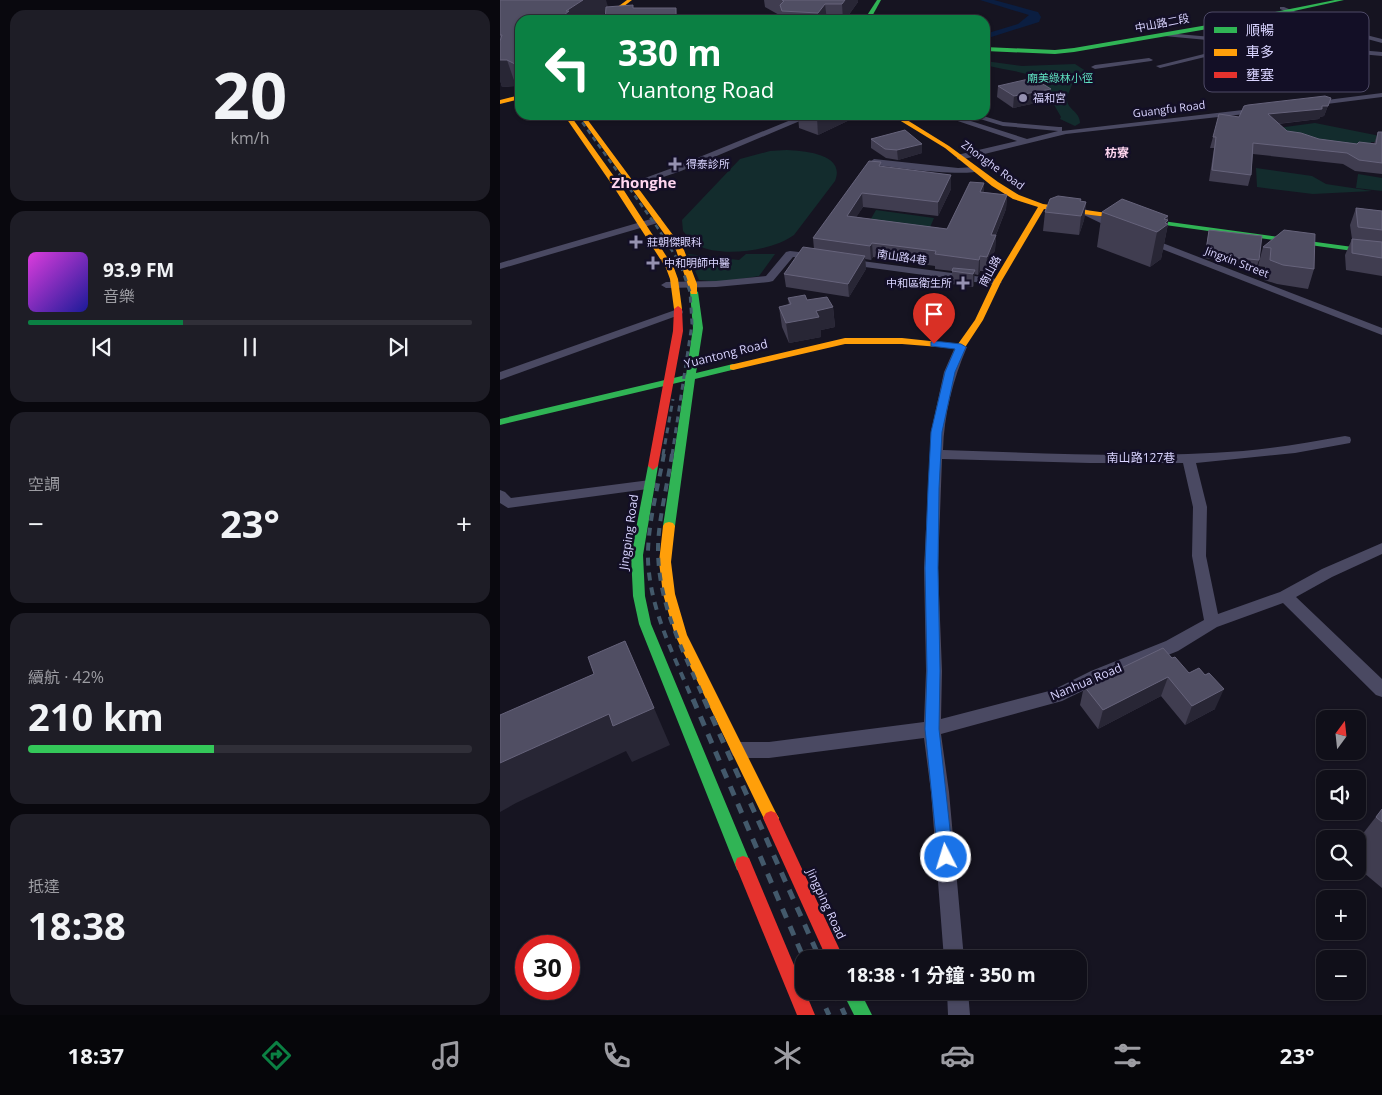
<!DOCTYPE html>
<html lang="zh-TW">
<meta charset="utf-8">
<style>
:root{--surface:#100f19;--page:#1e1d26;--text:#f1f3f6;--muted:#9c9ca2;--line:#302f38;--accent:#0b8043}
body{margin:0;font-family:"Open Sans","Noto Sans TC",sans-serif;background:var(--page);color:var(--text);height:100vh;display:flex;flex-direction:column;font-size:19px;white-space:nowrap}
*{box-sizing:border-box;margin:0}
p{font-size:16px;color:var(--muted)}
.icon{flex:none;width:28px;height:28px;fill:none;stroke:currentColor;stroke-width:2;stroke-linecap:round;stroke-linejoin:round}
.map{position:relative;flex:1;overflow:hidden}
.details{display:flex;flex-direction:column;gap:10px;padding:10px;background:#09080e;width:500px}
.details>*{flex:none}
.hud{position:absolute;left:15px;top:15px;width:475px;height:105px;border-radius:15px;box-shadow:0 1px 4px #0004,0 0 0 1px var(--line);background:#0b8043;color:#fff;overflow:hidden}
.needle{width:32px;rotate:15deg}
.controls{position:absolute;left:816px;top:710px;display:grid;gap:10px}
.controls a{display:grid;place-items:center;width:50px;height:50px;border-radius:10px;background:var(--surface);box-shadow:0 1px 4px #0004,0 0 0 1px var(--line);font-size:25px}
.speed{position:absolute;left:15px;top:935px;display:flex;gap:10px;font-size:25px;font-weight:700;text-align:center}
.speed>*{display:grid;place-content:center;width:65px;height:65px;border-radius:50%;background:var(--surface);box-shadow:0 1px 4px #0004,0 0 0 1px var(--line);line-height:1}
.speed .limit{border:8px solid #d22;background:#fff;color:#111}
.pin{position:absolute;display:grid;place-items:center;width:42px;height:42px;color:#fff;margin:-51px -21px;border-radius:50% 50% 50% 0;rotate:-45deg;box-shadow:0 0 5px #0007}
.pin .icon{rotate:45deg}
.me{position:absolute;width:55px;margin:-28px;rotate:355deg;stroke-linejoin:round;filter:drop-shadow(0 0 4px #0008)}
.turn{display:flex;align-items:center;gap:18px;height:105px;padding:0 20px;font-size:22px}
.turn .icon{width:65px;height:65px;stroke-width:2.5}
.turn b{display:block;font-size:35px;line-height:42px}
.big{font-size:38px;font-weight:700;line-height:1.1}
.details .widget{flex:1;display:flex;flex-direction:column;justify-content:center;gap:8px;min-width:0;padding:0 18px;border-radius:15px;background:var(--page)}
.details .dial{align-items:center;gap:0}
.dial b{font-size:65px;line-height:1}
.song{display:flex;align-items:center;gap:15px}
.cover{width:60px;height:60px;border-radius:8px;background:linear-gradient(135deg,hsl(300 70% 55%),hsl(240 70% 35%))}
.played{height:5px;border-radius:2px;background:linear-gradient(90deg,var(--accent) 35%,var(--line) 35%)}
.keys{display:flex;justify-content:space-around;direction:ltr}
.heat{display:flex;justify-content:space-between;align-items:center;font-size:28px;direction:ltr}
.charge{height:8px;border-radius:4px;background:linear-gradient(90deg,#34c759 42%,var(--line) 0)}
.trip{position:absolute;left:295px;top:950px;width:292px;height:50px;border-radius:15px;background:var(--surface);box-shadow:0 1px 4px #0004,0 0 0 1px var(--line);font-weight:700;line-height:50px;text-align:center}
.tab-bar{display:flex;height:80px;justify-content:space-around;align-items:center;background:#06060a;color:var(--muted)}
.tab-bar .icon{width:35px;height:35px}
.tab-bar .selected{color:var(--accent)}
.tab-bar b{font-size:22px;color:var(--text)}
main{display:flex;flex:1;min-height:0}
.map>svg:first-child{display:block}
.green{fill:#132c2d}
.water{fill:#0b1e41}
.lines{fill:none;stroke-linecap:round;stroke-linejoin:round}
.street{fill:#4a4962;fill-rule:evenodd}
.fast{fill:#30b455;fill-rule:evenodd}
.slow{fill:#ff9f0a;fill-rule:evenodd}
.jam{fill:#e5322d;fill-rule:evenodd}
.rail-far3{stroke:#43596b;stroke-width:2.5;stroke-dasharray:5 4;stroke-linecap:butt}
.rail-far2{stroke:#43596b;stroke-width:3;stroke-dasharray:6 5;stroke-linecap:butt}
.rail-far1{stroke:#43596b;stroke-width:4;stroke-dasharray:8 7;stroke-linecap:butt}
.rail{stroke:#43596b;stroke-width:5;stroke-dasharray:10 9;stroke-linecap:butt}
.wall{fill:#403d50}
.shaded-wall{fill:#282635}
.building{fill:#504e63;stroke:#66637b}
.route{fill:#1a73e8;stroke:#114b97}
.poi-dot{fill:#9591b1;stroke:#130f26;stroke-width:2}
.labels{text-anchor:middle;stroke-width:5;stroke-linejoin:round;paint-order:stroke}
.far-street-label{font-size:11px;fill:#d9d4ff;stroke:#130f26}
.far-park-label{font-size:11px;fill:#5fe0c0;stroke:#130f26}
.far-poi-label{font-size:11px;fill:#d9d4ff;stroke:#130f26;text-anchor:start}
.far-quarter-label{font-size:12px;font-weight:bold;fill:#ffd6f0;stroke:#130f26}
.street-label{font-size:12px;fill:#d9d4ff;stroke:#130f26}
.far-district-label{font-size:15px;font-weight:bold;fill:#ffd6f0;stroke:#130f26}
.key{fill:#130f26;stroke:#4e4a67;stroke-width:1}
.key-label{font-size:14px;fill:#d9d4ff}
</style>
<main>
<section class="details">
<div class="widget dial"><b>20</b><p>km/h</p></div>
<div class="widget">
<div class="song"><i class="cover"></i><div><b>93.9 FM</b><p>音樂</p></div></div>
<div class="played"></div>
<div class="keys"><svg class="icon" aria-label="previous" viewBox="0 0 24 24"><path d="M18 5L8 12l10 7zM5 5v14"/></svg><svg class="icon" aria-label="pause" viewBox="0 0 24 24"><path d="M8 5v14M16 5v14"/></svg><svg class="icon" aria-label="next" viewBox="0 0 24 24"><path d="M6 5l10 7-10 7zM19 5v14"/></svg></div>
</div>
<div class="widget"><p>空調</p>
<div class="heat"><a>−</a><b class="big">23°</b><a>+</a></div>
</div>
<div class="widget"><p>續航 · 42%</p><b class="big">210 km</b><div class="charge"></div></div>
<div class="widget"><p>抵達</p><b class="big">18:38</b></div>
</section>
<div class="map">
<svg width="882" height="1015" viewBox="0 0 882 1015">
<rect width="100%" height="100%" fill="#161421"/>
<!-- green -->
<g class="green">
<path d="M485 61 522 66 575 64 589 73C584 76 579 78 575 81 571 85 571 88 569 92 561 109 580 109 580 123L575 126 560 119 561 117 544 87 546 81C526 71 507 71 485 65Z"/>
<polygon points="815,123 880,136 882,142 871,142 871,148 877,152 770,129"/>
<path d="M287 150C305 151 346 154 335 181L294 235C272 251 221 258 197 245 192 242 187 235 183 231L182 220 240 159 270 151Z"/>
<polygon points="756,168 812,176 826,184 872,191 813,194 757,187"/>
<polygon points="858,174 882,178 882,191 856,188"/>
<polygon points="376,210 434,218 428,232 368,224"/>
<polygon points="188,254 239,260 246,254 275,254 259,276 222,282 199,280"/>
</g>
<!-- water -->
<polygon class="water" points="480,0 494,0 534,11 538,12 541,17 539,22 485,39 485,34 518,24 529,15"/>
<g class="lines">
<!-- street -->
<g class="street">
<polygon points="780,7 784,7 827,25 882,39 882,43 823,27 780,9"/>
<polygon points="666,33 882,52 882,56 664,36 664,34"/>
<polygon points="803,33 805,34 805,36 778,42 775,40"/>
<polygon points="744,44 746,45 746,47 660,68 656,66"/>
<polygon points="649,58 653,60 651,61 595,69 591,67 595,65"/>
<polygon points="882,93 882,97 811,106 807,104 811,102"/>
<polygon points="760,108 764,110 763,112 566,134 460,160 457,159 457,155 517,141 440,115 452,115 527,139 558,131 503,126 467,115 480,115 503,122 559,127 562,127 562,131"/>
<polygon points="303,115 314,115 181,171 122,191 119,192 115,189 175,167"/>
<path d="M374 159 458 168 476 167 480 170C470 178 387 167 371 164L370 162Z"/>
<polygon points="585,209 621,226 623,228 621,230 615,230 582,214 582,210"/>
<polygon points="158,217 161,218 161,222 0,269 0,263"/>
<polygon points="647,237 882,328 882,335 644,242 644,238"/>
<polygon points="290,251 316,254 321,257 316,260 293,257 273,281 269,282 216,287 166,288 161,285 166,282 216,281 266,276 286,252"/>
<polygon points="347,259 497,279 502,282 497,285 343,264 343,260"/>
<polygon points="178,309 182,310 183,312 182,314 0,380 0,372"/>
<path d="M461 344 467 347C453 379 444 415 443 450 543 453 643 459 743 451 778 448 811 442 845 436L850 437 851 440 850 443 795 453 696 463 707 507 706 556 718 614 780 592 822 569 882 543V554L832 577 796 597 882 679V697L876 695 783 603 717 627 678 651 603 681 562 701 441 734 449 792 464 959H444L431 792 424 738 269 758H239L233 756 230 750 233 744 239 742H269L424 722 426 671 424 568 431 432 444 372 455 347ZM442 459 590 463H683L693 507 692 556 704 620 666 641 591 671 553 690 441 719 442 671 438 568Z"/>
<polygon points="150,480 155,482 157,485 155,488 8,508 0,503 0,490 5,492 11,498"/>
<polygon points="447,991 468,991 470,1015 448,1015"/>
</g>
<!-- fast -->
<g class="fast">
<polygon points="377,0 381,0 370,20 364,20"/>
<polygon points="835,0 844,0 725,26 574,52 555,54 485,51 485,47 555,50 574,48 725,22"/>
<polygon points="604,213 882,251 882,255 607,217 604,217"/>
<polygon points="194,289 198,292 203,328 196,373 233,364 238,367 236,369 195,379 175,526 173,529 165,529 163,526 185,381 0,425 0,419 186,375 193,328 190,292"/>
<polygon points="153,462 158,466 143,555 145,596 151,624 251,864 249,870 243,872 237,870 139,624 133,596 131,555 148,466"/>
<polygon points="342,991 360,991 372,1015 354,1015"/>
</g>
<!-- slow -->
<g class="slow">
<polygon points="127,0 132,0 106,20 100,20"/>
<polygon points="20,95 20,99 0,104 0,100"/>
<polygon points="64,115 70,115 123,189 174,268 178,279 182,309 181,311 175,311 174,309 170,279 166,268 115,189"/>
<polygon points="391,115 399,115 449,146 498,182 519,195 543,204 607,213 611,215 607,217 544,209 501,282 483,320 464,349 402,344 345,344 233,370 230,369 230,365 345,338 402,338 458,344 475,320 493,282 538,207 513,199 492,186 445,148"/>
<polygon points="83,119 87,119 184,250 197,284 197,294 191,294 176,250 83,121"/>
<polygon points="169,522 173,523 175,526 171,562 175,594 187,635 276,813 279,818 276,823 271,825 266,823 175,635 163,594 159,562 163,526 165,523"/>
</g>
<!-- jam -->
<g class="jam">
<polygon points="178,306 182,309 183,331 158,466 153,470 148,466 173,331 174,309"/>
<polygon points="271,811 276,813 344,959 327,959 263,818 266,813"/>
<polygon points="243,856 249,858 315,1015 297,1015 235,864 237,858"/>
</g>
<!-- rail-far3 -->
<polyline class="rail-far3" points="77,115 157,227 181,265"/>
<!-- rail-far2 -->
<g class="rail-far2">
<polyline points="163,455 173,399"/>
<polyline points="172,455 192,324 190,292 180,263"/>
</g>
<!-- rail-far1 -->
<g class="rail-far1">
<path d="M164 454C158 487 147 527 148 560 150 610 174 655 193 701"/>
<path d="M172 454C168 482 158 521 158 549 158 604 183 651 205 701"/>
</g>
<!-- rail -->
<g class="rail">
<polyline points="193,699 304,959"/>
<polyline points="204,699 320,959"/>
<polyline points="318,991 329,1015"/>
<polyline points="334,991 345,1015"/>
</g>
</g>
<!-- wall -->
<g class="wall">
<polygon points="0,0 106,12 95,20 20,20 20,88 16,86 2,87 0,80"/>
<polygon points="264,0 358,0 358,2 345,20 282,20 281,16 265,7"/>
<polygon points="498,86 550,100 513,108 497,97"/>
<polygon points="831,98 824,116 820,117 819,119 778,124 787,131 819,139 857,144 874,144 878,132 882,132 882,174 855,171 843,164 753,154 751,175 748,186 709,181 714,148 710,148 713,137 739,117"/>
<polygon points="298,115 358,115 358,116 318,135 299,128"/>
<polygon points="371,139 422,153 398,160 386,158 371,148"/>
<polygon points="382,167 451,175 451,189 438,216 363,207 356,217 447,229 484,192 507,195 506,209 496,235 495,250 486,271 480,271 478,275 474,274 474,284 473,287 452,284 452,271 435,269 435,266 373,257 371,260 365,259 366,269 349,297 286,287 284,274 314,249 313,238"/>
<polygon points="581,201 586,202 584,220 579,235 543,231 545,212"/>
<polygon points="856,208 882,211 882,276 846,270 845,255 852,239 850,225"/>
<polygon points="602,212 668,216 668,224 661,259 650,267 597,247"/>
<polygon points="709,230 759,260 757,266 717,262 717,260 704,258"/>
<polygon points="784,230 814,269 808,289 777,284 764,280 765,267 758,266 763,247"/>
<polygon points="288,298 307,300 333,307 335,327 321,330 321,337 289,343 282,327 279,307 289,305"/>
<polygon points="672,658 715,709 685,725 661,696 598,729 580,705 584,686"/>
<polygon points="882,809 882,888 858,868 858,840"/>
</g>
<!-- shaded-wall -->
<g class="shaded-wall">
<polygon points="83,0 106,0 109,10 95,20 58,20 66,11"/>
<polygon points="345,0 358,0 358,2 345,20 343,20 342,4"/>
<polygon points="325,4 327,20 319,20 318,13"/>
<polygon points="176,8 178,20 146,20"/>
<polygon points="0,60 7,60 16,86 2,87 0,80"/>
<polygon points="551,89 550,100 513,108 514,96"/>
<polygon points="831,98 824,116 820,117 819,119 766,125 768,114 822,106"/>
<polygon points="322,115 358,115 358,116 318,135 317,118"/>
<polygon points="422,144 422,153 398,160 397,150"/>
<polygon points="451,175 451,189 438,216 438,202"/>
<polygon points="484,183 484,197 480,192"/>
<polygon points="362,193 363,207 348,230 347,216"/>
<polygon points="507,195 506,209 491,247 496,235 495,250 486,271 487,257 491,235"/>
<polygon points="586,202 584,220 579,235 581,216"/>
<polygon points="668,216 667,221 668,220 668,224 661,259 650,267 657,232 664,219"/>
<polygon points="372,243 373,257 371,260 370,246"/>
<polygon points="365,256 366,269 349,297 348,284"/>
<polygon points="480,256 480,271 478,275 479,260"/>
<polygon points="475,270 474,284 473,287 473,274"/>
<polygon points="333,307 335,327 321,330 321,337 289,343 286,323 316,311"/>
<polygon points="125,641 170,745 132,762 126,751 16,803 0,812 0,763 109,714"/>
<polygon points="668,677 661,696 598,729 603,710"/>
<polygon points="724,689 715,709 685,725 692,706"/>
</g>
<!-- building -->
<g class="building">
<polygon points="0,0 83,0 66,11 69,11 58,20 20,20 20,66 19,66 7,60 0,60 0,41 2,35 0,35"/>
<polygon points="282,0 345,0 342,4 325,4 318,13 282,11 280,5 284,1"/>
<polygon points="133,5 133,8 176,8 176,18 146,20 105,20 106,7"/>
<polygon points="533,78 551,89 514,96 498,86"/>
<polygon points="825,96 831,98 828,106 822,106 822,109 768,114 787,131 801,133 819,139 857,144 859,142 876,144 878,132 882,132 882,163 859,160 847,153 753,143 751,175 712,170 716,137 713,137 719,114 739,117 744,106 748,105"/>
<polygon points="310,115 322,115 317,118"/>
<polygon points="405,130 422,144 397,150 385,149 371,139"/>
<polygon points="369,161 381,162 379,166 451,175 438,202 362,193 347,216 447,229 470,182 484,183 480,192 507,195 491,235 496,235 487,257 480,256 479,260 435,254 436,251 372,243 370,246 313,238"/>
<polygon points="558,196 581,199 580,201 586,202 581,216 545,212 550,199"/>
<polygon points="622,199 668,216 664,219 668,220 665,223 668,224 657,232 602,212"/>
<polygon points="856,208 882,211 882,230 858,227"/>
<polygon points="709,230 762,236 759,260 718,256 719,254 706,251"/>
<polygon points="784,230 815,234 814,269 783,265 770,260 771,248 763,247"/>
<polygon points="852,239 882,242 882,258 852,253"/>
<polygon points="303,247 365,256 348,284 284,274"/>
<polygon points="453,268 475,270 473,274 452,271"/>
<polygon points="305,295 307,300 327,297 333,307 316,311 319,317 286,323 279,307 291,304 288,298"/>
<polygon points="125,641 154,708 113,726 109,714 0,763 0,715 94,674 88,657"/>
<polygon points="663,648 672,658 675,657 689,673 699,668 705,675 709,673 724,689 692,706 668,677 603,710 584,686"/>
<polygon points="882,809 882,822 876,817"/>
</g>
<!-- route -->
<polygon class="route" points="434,341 461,344 466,347 455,372 442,432 439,488 438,568 440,671 439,729 453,857 451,863 446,865 440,863 438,857 425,729 427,671 425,568 428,488 431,432 445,372 455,349 431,346 431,342"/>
<!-- markers -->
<g class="poi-dot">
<circle cx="523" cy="98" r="5"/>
<path d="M172.5 156.5h5v5h5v5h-5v5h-5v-5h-5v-5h5z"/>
<path d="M133.5 234.5h5v5h5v5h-5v5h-5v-5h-5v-5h5z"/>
<path d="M150.5 255.5h5v5h5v5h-5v5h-5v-5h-5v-5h5z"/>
<path d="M460.5 275.5h5v5h5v5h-5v5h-5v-5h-5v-5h5z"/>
</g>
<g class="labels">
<!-- far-street labels -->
<g class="far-street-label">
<text transform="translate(662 23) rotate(-11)" y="4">中山路二段</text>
<text transform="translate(669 109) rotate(-7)" y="4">Guangfu Road</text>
<text transform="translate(493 165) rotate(36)" y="4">Zhonghe Road</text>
<text transform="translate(402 257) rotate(8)" y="4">南山路4巷</text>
<text transform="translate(737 262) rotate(21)" y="4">Jingxin Street</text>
<text transform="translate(490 271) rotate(-62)" y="4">南山路</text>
</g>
<!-- far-park labels -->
<g class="far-park-label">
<text x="560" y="82">廟美綠林小徑</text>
</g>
<!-- far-poi labels -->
<g class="far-poi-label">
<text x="533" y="102">福和宮</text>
<text x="186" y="168">得泰診所</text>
<text x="147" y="246">莊朝傑眼科</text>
<text x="164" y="267">中和明師中醫</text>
<text x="452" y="287" text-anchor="end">中和區衛生所</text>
</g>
<!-- far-quarter labels -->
<g class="far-quarter-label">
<text x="617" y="157">枋寮</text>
</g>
<!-- street labels -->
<g class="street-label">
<text transform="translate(226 354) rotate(-14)" y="4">Yuantong Road</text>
<text x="641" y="462">南山路127巷</text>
<text transform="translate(129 532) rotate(-82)" y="4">Jingping Road</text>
<text transform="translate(586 682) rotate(-23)" y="4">Nanhua Road</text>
<text transform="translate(326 904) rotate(65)" y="4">Jingping Road</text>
</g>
<!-- far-district labels -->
<g class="far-district-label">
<text x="144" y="188">Zhonghe</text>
</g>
</g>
<!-- legend -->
<rect x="704" y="12" width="165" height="80" rx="8" class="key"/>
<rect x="714" y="27" width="23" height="6" fill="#30b455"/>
<rect x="714" y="49" width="23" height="7" fill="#ff9f0a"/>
<rect x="714" y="72" width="23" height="6" fill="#e5322d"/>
<g class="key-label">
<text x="746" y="35">順暢</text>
<text x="746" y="57">車多</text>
<text x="746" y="80">壅塞</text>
</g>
</svg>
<div class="controls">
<a><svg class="needle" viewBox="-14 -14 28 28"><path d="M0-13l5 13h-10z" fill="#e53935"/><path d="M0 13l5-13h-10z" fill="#9c9ca2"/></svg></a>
<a><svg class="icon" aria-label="sound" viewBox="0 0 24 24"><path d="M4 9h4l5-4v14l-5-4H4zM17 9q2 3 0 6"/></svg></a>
<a><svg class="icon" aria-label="search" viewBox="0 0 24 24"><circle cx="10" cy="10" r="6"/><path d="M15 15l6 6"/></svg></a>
<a>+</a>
<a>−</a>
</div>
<div class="speed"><div class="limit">30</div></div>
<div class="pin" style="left:434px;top:344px;background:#d93025"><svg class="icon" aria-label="arrive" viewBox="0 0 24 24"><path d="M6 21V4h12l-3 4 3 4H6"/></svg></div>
<svg class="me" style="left:446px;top:857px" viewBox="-20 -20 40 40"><circle r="17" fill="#1a73e8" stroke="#fff" stroke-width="3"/><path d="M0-11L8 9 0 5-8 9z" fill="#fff"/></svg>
<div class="trip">18:38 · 1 分鐘 · 350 m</div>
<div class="hud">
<div class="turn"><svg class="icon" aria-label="left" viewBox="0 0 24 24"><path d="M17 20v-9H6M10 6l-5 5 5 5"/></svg><div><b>330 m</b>Yuantong Road</div></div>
</div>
</div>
</main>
<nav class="tab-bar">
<b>18:37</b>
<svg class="icon selected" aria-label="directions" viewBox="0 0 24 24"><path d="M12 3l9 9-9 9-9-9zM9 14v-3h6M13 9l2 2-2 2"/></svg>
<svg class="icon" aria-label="music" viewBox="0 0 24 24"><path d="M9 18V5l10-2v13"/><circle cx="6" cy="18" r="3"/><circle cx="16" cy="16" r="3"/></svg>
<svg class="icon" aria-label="phone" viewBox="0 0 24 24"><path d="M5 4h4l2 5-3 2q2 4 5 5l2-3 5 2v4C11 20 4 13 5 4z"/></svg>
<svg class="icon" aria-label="climate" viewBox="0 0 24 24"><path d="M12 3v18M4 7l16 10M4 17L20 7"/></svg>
<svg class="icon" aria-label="car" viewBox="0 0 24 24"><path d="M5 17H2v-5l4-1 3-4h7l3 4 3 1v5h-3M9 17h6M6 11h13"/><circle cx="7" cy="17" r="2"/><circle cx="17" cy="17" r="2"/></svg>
<svg class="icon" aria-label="filters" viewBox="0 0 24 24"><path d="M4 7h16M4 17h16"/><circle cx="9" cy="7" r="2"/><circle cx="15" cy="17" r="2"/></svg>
<b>23°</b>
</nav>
